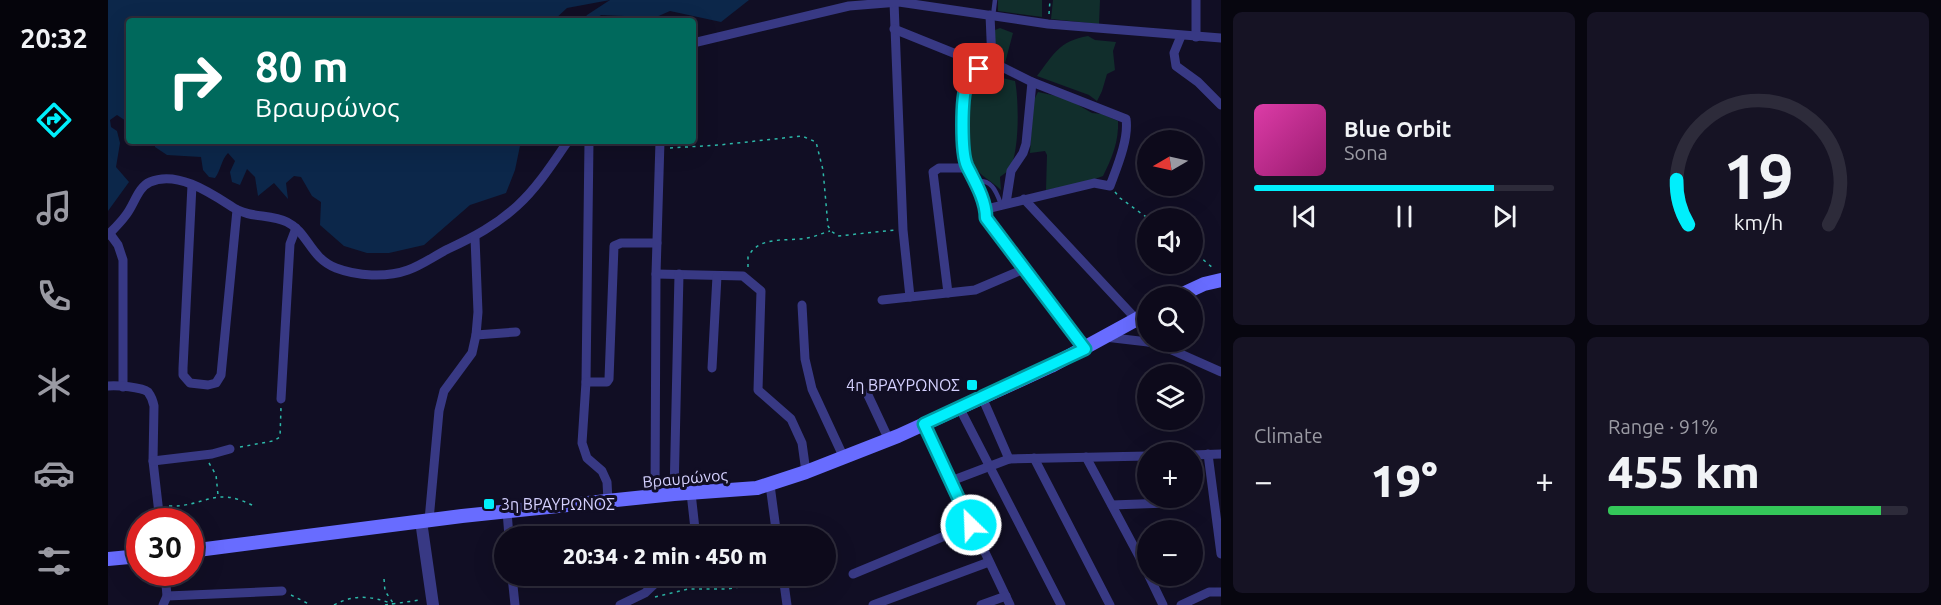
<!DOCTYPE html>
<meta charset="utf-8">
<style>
:root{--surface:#0d0a1b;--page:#161324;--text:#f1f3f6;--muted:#9a9aa3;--line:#2d2b3a;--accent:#00effc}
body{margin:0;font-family:Ubuntu,sans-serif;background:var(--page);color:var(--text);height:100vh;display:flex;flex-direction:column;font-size:22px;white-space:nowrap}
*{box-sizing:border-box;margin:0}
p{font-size:20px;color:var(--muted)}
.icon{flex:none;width:33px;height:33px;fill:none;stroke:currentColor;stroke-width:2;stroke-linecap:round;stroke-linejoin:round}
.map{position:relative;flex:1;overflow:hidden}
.details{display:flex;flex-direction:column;gap:12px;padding:12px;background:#07060f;width:720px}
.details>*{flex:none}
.banner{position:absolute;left:18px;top:18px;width:570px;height:126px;border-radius:6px;box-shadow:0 6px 24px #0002,0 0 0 2px var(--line);background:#00695c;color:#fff;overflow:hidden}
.needle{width:39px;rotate:261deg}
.buttons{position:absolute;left:1029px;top:130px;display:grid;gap:12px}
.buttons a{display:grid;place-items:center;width:66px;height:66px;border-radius:50%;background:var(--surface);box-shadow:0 6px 24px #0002,0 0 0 2px var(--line);font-size:30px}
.speed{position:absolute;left:18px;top:508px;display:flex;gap:12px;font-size:30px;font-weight:700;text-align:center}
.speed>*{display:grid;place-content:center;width:78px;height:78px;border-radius:50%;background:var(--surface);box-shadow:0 6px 24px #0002,0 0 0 2px var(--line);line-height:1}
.speed .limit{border:9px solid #d22;background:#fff;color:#111}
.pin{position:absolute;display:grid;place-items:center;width:51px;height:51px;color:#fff;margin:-26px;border-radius:12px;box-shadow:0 3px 9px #0006}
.me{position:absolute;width:66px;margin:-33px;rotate:336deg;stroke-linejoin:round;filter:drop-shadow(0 0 4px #0008)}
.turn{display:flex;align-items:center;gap:21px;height:126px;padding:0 30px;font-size:27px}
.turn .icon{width:78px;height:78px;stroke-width:2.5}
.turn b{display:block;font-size:42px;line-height:51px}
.big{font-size:45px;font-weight:800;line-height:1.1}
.details .tile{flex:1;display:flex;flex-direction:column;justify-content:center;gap:9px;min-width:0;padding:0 21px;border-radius:9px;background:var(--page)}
.details .dial{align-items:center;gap:0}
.dial svg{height:156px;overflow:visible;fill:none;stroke:var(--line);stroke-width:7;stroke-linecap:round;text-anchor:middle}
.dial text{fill:var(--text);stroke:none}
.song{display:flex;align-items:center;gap:18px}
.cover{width:72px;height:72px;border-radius:9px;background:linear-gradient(135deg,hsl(320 70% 55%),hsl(320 70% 35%))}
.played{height:6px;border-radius:3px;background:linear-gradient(90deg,var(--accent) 80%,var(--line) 80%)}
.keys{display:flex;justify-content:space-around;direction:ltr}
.heat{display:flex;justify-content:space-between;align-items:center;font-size:33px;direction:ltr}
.charge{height:9px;border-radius:4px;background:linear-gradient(90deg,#34c759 91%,var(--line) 0)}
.details .tiles{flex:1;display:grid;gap:12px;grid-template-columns:repeat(2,1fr)}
.trip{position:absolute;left:386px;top:526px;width:342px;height:60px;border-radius:30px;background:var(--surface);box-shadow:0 6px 24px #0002,0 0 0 2px var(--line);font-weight:800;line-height:60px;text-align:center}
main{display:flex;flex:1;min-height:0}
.tabs{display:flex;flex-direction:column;width:108px;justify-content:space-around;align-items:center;background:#05040b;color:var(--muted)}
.tabs .icon{width:42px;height:42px}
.tabs .on{color:var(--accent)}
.tabs b{font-size:27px;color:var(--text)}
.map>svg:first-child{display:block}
.green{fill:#112e2c}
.water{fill:#0c274a}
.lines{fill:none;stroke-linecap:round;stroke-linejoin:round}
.path{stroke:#2db8a9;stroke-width:1.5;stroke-dasharray:3 4.5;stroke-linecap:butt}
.service{stroke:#383984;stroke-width:4.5}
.minor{stroke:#383984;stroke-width:9}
.tertiary{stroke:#383984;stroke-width:12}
.secondary{stroke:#686cff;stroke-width:14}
.route-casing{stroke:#009ba4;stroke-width:15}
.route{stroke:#00effc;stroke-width:10}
.poi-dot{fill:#00effc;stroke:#110e24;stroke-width:2}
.labels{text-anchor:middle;stroke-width:6;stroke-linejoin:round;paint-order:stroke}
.poi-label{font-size:16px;fill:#d5d1ff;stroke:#110e24;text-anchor:end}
.street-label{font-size:16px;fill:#d5d1ff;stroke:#110e24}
</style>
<main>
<nav class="tabs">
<b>20:32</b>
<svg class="icon on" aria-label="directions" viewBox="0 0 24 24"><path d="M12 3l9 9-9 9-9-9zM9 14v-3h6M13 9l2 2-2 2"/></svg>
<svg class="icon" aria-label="music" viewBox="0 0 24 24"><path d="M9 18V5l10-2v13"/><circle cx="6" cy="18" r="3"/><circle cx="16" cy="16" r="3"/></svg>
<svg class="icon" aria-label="phone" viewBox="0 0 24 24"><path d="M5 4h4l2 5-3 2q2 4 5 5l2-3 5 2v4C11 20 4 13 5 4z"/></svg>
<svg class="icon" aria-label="climate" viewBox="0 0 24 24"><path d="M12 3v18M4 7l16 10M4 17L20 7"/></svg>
<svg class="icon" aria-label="car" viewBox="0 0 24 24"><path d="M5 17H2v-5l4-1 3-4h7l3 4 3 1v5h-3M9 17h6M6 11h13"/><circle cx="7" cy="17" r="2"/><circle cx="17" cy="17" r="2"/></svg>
<svg class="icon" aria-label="filters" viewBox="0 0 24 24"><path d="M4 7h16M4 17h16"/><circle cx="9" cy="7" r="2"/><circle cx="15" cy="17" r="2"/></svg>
</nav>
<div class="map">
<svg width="1113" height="605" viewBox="0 0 1113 605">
<rect width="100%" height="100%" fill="#110e24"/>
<!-- green -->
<g class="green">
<polygon points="890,0 934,0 934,17 890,11"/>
<polygon points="945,0 992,0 991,24 943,19"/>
<polygon points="892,28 905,33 897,63 893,66 886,49 887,30"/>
<path d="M980 36 987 40 1008 42 1005 51 1007 70 999 74 994 91 989 101 981 95 929 76C946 54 951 41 980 36Z"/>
<path d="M877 74 907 81C911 99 912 157 900 171 899 172 893 176 892 177L893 190C884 181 870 175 865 164 860 154 859 108 862 98 865 87 869 81 877 74Z"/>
<path d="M930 92 958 98 984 113 994 114 1010 121C1011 141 1004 158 995 176L976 183 938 190 939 155 937 151 922 153 925 102Z"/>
</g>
<!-- water -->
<g class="water">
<polygon points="0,0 641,0 613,22 562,11 546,18 547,21 514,21 516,16 493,15 484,21 475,21 479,15 502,0 459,8 445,21 21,21 21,123 9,115 2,120 3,127 9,131 12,143 8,167 21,182 0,211"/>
<path d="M47 141H413L407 170 398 193 362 205 316 245 281 253H259L236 246 212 225 213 202 204 196 193 177 186 176 178 183 180 199 166 183 150 196 147 177 139 169 132 185 124 182 122 172 127 161 120 153C113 160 113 170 107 178L101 177 95 170 93 157 59 155 47 147Z"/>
</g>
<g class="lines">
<!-- path -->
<g class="path">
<polyline points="941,14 942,0"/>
<polyline points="562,148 611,145 694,136 708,142 715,170 720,226 723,231 730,236 787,230"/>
<polyline points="1007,192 1012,198 1041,219"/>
<polyline points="1084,250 1106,269"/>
<path d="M640 267V257C651 235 678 242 699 238 707 237 714 233 722 231"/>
<polyline points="132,447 165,441 172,437 173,408"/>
<polyline points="101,463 108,475 110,495"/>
<path d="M61 506C99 507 105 485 146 506"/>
<polyline points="276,579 277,591 285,603"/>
<polyline points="183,595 203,605"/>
<polyline points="547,597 580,589 619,589 666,581"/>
<path d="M226 605C246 594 264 596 285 604"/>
<polyline points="277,605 312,600"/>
</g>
<!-- service -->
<g class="service">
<polyline points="885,16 887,0"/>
<path d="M867 181C884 179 888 191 893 204"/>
</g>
<!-- minor -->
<g class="minor">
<polyline points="786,2 795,230 802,297"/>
<polyline points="882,15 884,62"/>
<polyline points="786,29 848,54 862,61 871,70 876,65 884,62 924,82"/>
<polyline points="1073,36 1066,53 1068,66 1090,82 1113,105"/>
<polyline points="1088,37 1088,0"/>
<polyline points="585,43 741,6 791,2 940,24 1113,38"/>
<path d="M871 70C866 73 862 78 859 84 853 97 853 153 859 166 867 182 878 200 878 218L977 349"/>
<polyline points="481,141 478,382 474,443 479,458 494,471 499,482 500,501"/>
<polyline points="84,185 75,368 75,375 82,383 100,385 108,383 113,375 129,210"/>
<polyline points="916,199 1028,319"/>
<path d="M878 209 986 183 1002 186C1009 167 1021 139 1018 119L924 82 918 144 915 153 903 171 898 203"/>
<polyline points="2,234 10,245 15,260 15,387"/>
<path d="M0 235C6 229 13 222 18 215 26 205 30 187 42 182 70 170 104 194 126 208 141 218 163 214 179 222 200 232 202 258 228 268 249 276 278 278 300 270 314 265 326 256 340 249 366 237 388 225 409 206 429 188 445 163 460 141"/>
<polyline points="548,274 635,276 653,291 650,390 683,419 694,443 698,472"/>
<polyline points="840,293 825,172 831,168 860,168"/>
<polyline points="774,300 867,290 916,269"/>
<polyline points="694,305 697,359 704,389 736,458"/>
<polyline points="368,335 408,332"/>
<polyline points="997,337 1040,342"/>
<polyline points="1041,342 1048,343 1113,372"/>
<polyline points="604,368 609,276"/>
<polyline points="478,382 499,382 501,379 506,246 513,243 549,243"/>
<path d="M0 386C8 385 34 387 40 392 43 396 45 401 46 406L45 461 52 522"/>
<polyline points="759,393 781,440"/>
<polyline points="874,397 901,459"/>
<polyline points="173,399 182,244 188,228"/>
<polyline points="851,407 953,605"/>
<polyline points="816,424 902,605"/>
<polyline points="1100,454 1113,554"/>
<polyline points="1084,455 1113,454"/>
<polyline points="978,457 1040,573"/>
<polyline points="926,458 1002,605"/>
<polyline points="45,461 104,454 122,449"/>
<polyline points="843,481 901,459 1040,456"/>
<polyline points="662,485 669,537"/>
<polyline points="583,493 587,529 584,537"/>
<polyline points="566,494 571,274"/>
<polyline points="547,497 548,274 552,141"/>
<polyline points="1004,505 1059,503"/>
<polyline points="399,511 401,537"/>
<polyline points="321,520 331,411 336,391 364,353 368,335 370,312 367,238"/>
<polyline points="745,574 863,525"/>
<polyline points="404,576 407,605"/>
<polyline points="675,576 679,605"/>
<polyline points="1041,576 1055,605"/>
<polyline points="59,596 174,591"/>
<polyline points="55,605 59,596 57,573"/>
<polyline points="512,605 537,593 555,576"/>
<polyline points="765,605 881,562"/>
<polyline points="873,605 898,596"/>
<polyline points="1073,605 1101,592 1113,592"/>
</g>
<!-- tertiary -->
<polyline class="tertiary" points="313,521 325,605"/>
<!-- secondary -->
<g class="secondary">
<polyline points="1068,297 1096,284 1113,280"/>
<polyline points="82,551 354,516 566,494 649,488 698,472 790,436 943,366 1040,313"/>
<polyline points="0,559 32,556"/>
</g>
</g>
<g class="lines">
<defs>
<path id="route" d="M863 525 816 424 977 349 878 218C878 200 867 182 859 166 853 153 853 97 859 84 862 78 866 73 871 69"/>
</defs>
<!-- route casing -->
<use href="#route" class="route-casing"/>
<!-- route -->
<use href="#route" class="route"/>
</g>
<!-- markers -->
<g class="poi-dot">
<rect x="858" y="379" width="12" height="12" rx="3"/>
<rect x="375" y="498" width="12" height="12" rx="3"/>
</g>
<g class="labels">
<!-- poi labels -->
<g class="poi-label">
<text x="852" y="391">4η ΒΡΑΥΡΩΝΟΣ</text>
<text x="393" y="510" text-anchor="start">3η ΒΡΑΥΡΩΝΟΣ</text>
</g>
<!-- street labels -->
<g class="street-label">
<text transform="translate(577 478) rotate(-5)" y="6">Βραυρώνος</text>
</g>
</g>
</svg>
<div class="buttons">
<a><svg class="needle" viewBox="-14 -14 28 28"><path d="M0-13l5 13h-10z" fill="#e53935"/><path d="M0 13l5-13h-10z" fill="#9a9aa3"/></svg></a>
<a><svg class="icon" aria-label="sound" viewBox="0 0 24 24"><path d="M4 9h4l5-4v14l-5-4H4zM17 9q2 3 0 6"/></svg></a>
<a><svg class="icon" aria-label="search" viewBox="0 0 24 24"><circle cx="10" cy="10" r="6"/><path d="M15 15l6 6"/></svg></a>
<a><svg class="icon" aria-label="layers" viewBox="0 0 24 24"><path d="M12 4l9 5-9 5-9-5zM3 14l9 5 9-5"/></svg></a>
<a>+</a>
<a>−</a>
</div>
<div class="speed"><div class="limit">30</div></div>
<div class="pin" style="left:871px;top:69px;background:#d93025"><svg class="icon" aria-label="arrive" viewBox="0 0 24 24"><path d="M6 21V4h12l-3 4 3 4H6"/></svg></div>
<svg class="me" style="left:863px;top:525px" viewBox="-20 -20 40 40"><circle r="17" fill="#00effc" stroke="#fff" stroke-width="3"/><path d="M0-11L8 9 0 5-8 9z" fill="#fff"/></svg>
<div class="trip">20:34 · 2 min · 450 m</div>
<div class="banner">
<div class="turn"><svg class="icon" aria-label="right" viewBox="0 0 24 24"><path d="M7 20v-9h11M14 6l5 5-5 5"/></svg><div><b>80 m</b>Βραυρώνος</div></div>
</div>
</div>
<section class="details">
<div class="tiles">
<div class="tile">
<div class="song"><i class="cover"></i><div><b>Blue Orbit</b><p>Sona</p></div></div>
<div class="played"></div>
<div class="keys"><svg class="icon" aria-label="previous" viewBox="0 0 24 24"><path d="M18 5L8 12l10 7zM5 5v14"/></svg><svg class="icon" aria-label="pause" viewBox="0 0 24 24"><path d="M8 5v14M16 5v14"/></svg><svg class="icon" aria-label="next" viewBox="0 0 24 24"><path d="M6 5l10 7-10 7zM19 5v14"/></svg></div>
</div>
<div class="tile dial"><svg viewBox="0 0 100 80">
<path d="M14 69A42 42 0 1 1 86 69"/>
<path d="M14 69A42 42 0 0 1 8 46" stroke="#00effc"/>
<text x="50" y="56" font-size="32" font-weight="700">19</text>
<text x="50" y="72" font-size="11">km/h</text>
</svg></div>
<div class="tile"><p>Climate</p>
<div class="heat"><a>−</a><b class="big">19°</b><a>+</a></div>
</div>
<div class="tile"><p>Range · 91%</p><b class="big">455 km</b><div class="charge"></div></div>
</div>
</section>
</main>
